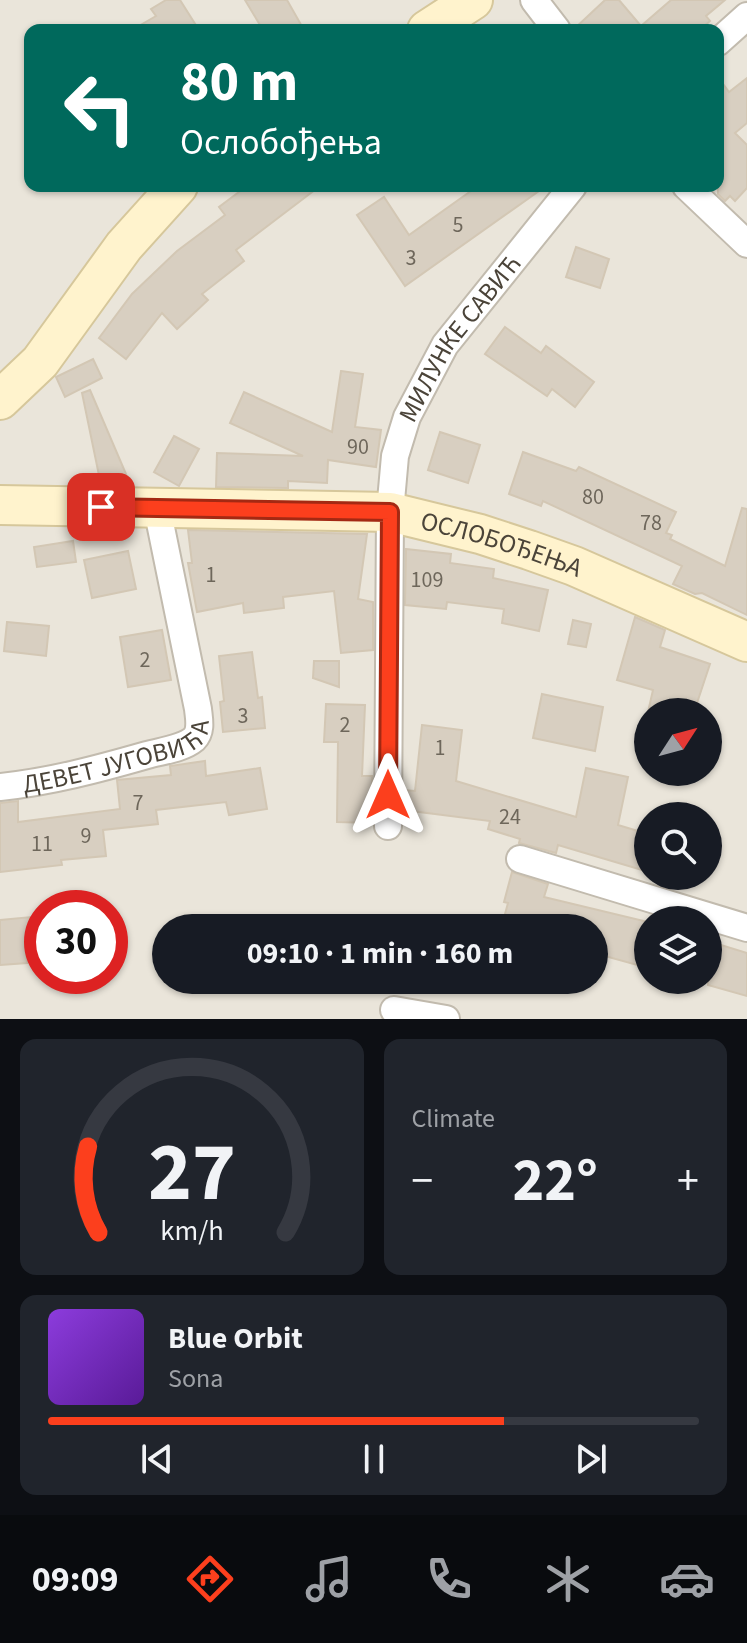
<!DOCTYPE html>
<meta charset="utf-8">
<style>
:root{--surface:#171b24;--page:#20242c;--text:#f1f3f6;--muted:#9ea1a6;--line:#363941;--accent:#fc3f1d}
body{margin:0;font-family:"Source Sans 3",sans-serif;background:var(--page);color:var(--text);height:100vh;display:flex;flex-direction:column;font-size:30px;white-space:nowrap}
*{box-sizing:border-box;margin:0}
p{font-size:26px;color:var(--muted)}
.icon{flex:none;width:44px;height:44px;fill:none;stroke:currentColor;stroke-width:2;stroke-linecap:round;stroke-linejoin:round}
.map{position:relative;height:1019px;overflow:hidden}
.details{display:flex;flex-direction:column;gap:20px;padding:20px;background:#0d0f14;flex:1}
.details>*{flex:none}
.banner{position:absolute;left:24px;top:24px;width:700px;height:168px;border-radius:16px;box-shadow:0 2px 6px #0004;background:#00695c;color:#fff;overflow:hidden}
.needle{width:52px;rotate:54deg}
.fabs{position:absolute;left:634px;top:698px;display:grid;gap:16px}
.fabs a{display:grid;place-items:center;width:88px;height:88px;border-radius:50%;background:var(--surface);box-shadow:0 2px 6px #0004;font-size:40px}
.speed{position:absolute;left:24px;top:890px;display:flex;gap:16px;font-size:40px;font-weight:700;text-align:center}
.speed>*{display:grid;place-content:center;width:104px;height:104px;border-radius:50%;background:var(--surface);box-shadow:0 2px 6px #0004;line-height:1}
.speed .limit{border:12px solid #d22;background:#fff;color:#111}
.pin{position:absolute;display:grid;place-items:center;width:68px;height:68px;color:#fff;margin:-34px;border-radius:16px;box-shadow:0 4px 12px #0006}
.me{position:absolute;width:88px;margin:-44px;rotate:0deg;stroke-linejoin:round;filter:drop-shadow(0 0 6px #0008)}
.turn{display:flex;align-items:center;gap:28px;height:168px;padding:0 24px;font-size:36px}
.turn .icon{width:104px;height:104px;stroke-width:2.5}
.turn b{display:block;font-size:56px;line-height:68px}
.big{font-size:60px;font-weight:700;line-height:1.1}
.details .tile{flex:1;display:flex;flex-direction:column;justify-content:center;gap:12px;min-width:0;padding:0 28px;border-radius:16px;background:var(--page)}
.details .dial{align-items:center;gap:0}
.dial svg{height:208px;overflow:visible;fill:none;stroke:var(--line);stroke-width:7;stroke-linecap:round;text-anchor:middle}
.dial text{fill:var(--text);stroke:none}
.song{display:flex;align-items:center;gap:24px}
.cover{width:96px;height:96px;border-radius:12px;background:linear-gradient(135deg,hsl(270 70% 55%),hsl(270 70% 35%))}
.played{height:8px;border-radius:4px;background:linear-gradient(90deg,var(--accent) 70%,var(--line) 70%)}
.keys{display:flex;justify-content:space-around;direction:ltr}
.heat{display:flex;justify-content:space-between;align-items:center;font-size:44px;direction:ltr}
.details .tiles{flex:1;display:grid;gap:20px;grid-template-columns:1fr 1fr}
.tile:last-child{grid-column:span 2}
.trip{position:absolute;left:152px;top:914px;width:456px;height:80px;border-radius:40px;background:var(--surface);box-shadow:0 2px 6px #0004;font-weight:700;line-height:80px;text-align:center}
.tabs{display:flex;height:128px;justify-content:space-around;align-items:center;background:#090b0e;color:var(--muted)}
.tabs .icon{width:56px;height:56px}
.tabs .selected{color:var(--accent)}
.tabs b{font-size:36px;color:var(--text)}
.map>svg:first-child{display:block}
.residential{fill:#eae5da;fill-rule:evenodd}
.building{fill:#d8cfc1;stroke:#d3c7b4;stroke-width:2}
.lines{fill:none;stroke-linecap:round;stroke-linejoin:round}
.street-casing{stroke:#c2bbae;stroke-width:30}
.secondary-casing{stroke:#d6c79b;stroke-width:42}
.street{stroke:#fff;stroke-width:26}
.secondary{stroke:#fff3cd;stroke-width:38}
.route-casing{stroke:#a42913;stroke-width:20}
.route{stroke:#fc3f1d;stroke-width:14}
.labels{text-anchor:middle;stroke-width:7;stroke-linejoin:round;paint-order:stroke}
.number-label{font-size:22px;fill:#6e675b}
.street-label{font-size:26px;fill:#4b4439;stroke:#fff}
</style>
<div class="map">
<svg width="747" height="1019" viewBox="0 0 747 1019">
<rect width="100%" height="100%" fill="#f6f3ec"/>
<!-- residential -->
<path class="residential" d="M0 0H747V1019H0ZM30 30H718V186H30ZM648 712H708V772H648ZM648 816H708V876H648ZM42 908H110V976H42ZM648 920H708V980H648ZM166 928H594V980H166Z"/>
<!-- building -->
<g class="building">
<polygon points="166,0 180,0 199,30 132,30 156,16 151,9"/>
<polygon points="245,0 287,0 304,30 263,30"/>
<polygon points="605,0 619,0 641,26 671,0 725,0 706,16 710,21 700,30 573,30"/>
<polygon points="718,77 729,92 747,78 747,123 735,133 747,145 747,188 735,201 730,196 725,201 718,194"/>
<polygon points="247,186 320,186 236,250 244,261 202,294 208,300 177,329 162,313 126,359 99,338 132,294 177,251 225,215 219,207"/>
<polygon points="478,186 546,186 405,286 357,215 384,197 409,235"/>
<polygon points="576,247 609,259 600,288 566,277"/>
<polygon points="505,327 541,353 546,346 594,382 575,407 552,389 547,396 485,354"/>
<polygon points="93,359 102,378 65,397 56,377"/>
<polygon points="341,371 363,374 355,427 381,430 376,467 328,460 327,483 288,481 288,488 216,487 217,453 303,456 230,423 244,392 332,432"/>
<polygon points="90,390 126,474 101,485 82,393"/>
<polygon points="440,432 480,445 468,483 428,470"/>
<polygon points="174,436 199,449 179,486 154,472"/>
<polygon points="523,452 576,471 579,467 676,512 666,533 672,535 670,539 725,566 742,508 747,509 747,615 702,593 695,594 673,584 682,566 543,501 541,506 509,494"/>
<polygon points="188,530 367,534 358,599 373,602 373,650 341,653 334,591 283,597 284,608 244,613 243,603 197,612 188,563 192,563"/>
<polygon points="73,541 76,562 37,567 34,547"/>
<polygon points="406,549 451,554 450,563 494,569 493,578 548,590 539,631 502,623 504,609 447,602 446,609 405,605"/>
<polygon points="128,551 136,589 92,598 84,560"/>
<polygon points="635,617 665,630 660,647 710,664 694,712 648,712 653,690 617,680"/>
<polygon points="573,620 591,624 586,647 568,644"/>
<polygon points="7,622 49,626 46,656 4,651"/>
<polygon points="162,630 171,680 128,687 120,637"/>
<polygon points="252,652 258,698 262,697 265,728 223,732 220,702 224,701 219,656"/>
<polygon points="314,661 339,661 339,687 313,678"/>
<polygon points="542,694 603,707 595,751 533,738"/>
<polygon points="326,704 365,705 362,776 372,776 372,823 337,822 338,742 324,742"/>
<polygon points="422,725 462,730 456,781 576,817 586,768 628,777 618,825 648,834 648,851 642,870 558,845 556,853 519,843 520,839 488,829 490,821 404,810 404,790 415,791"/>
<polygon points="205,761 206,776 260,768 267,809 229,815 226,802 156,810 158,824 103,830 106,856 61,860 62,865 0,872 0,803 18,801 18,822 120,809 117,780 171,775 170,766"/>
<polygon points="512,872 548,884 544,897 648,922 648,968 594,953 594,928 513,928 502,925 508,903 504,902"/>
<polygon points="42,916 42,940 25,942 27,963 0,965 0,920"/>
<polygon points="708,941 747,953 747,996 708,985"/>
</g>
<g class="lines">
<defs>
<g id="street">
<polyline points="534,0 557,30"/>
<polyline points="718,42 747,16"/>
<polyline points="686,186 747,244"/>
<path id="s1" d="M0 787C50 782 98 769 147 755 161 751 182 749 194 739 202 731 199 719 198 709L157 508"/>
<path id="s2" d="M388 826 390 512 395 456 407 417 445 345 573 186"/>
<polyline points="520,859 747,928"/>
<polyline points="394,1010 446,1019"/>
</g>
<g id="secondary">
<polyline points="427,30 473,0"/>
<polyline points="0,400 40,362 124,246 178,186"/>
<path id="s3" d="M0 505 390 512 480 534 529 550 574 566 747 642"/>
</g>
</defs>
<!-- street casing -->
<use href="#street" class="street-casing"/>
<!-- secondary casing -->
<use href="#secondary" class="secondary-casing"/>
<!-- street -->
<use href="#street" class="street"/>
<!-- secondary -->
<use href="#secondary" class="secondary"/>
</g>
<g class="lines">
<defs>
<polyline id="route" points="101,507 390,512 388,795"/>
</defs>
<!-- route casing -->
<use href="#route" class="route-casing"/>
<!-- route -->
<use href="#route" class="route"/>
</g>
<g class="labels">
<!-- number labels -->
<g class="number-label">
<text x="458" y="232">5</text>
<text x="411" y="265">3</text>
<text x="358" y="454">90</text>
<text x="593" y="504">80</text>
<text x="651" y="530">78</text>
<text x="211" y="582">1</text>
<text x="427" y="587">109</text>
<text x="145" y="667">2</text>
<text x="243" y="723">3</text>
<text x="345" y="732">2</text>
<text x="440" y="755">1</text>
<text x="138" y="810">7</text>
<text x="510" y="824">24</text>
<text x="86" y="843">9</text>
<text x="42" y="851">11</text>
</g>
<!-- street labels -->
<g class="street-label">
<text dy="9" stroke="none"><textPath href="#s2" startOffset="506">МИЛУНКЕ САВИЋ</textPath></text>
<text dy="9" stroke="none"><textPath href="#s3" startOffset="506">ОСЛОБОЂЕЊА</textPath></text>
<text dy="9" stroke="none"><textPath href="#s1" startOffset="122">ДЕВЕТ ЈУГОВИЋА</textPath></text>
</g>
</g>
</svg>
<div class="fabs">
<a><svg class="needle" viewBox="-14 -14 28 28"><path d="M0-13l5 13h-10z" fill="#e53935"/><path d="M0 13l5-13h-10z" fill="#9ea1a6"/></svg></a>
<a><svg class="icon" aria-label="search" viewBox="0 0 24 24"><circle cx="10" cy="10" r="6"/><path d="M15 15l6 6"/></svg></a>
<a><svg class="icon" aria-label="layers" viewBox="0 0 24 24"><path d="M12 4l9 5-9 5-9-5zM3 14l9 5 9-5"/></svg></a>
</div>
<div class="speed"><div class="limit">30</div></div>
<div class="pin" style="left:101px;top:507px;background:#d93025"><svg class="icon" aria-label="arrive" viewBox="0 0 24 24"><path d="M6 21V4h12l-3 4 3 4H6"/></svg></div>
<svg class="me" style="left:388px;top:795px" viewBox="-20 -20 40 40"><path d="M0-17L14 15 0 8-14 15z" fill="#fc3f1d" stroke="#fff" stroke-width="4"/></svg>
<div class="trip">09:10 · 1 min · 160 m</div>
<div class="banner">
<div class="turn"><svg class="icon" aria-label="left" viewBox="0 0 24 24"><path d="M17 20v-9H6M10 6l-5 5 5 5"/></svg><div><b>80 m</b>Ослобођења</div></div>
</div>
</div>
<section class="details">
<div class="tiles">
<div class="tile dial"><svg viewBox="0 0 100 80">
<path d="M14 69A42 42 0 1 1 86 69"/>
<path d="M14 69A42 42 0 0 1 10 36" stroke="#fc3f1d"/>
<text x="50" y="56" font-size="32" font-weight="700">27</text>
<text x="50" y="72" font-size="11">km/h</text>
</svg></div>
<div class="tile"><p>Climate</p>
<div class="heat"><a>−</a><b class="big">22°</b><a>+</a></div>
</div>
<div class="tile">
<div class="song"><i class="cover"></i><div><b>Blue Orbit</b><p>Sona</p></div></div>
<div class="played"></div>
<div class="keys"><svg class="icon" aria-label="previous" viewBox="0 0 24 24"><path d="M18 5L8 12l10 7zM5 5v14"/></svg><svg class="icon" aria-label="pause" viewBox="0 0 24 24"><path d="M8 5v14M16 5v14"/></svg><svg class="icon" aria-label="next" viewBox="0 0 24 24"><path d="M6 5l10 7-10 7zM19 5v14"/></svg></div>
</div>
</div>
</section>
<nav class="tabs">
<b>09:09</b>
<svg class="icon selected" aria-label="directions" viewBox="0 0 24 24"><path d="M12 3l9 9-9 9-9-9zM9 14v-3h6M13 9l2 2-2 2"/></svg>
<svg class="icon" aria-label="music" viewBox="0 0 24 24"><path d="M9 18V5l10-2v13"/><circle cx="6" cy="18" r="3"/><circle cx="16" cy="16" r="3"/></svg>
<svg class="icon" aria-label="phone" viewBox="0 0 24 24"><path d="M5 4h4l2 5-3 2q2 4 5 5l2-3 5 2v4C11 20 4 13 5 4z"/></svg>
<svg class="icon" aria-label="climate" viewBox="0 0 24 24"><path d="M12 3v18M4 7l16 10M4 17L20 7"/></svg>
<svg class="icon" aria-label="car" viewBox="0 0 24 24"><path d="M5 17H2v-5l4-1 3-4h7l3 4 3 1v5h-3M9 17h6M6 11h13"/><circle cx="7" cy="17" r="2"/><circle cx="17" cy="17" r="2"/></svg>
</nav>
